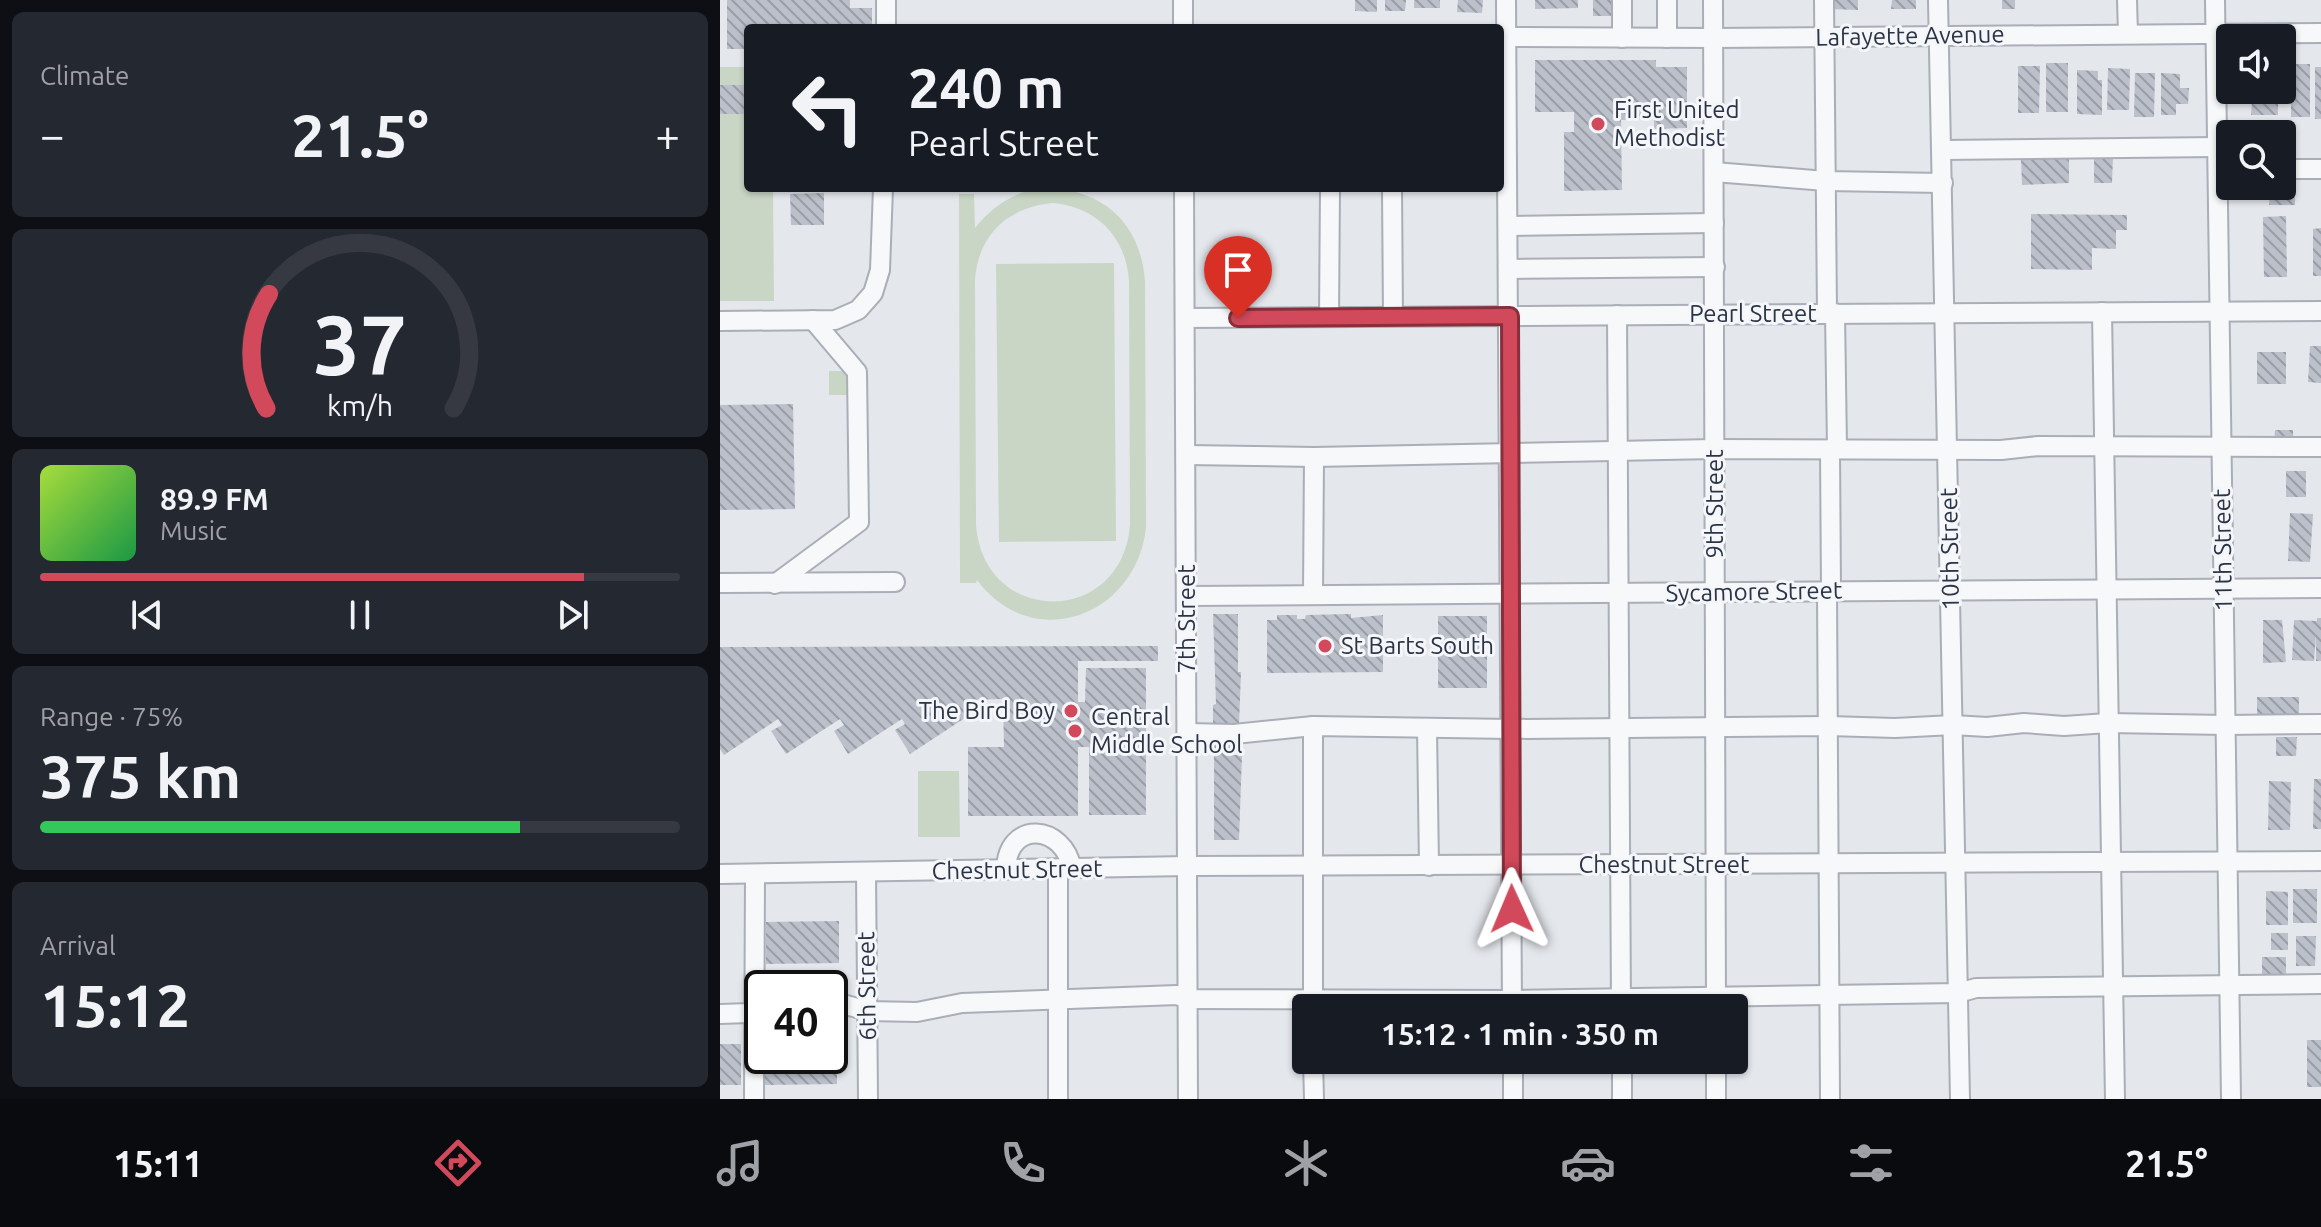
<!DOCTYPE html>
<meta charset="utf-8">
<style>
:root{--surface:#171b24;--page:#242831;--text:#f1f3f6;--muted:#9ea1a6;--line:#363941;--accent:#d1495b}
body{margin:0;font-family:Ubuntu,sans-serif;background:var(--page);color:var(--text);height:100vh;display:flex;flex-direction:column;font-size:30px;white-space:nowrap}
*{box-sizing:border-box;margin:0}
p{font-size:26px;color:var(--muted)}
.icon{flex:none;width:44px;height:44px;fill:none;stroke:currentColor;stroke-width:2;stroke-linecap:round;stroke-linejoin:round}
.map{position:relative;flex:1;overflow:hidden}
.panel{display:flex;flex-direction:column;gap:12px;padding:12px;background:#0d0f14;width:720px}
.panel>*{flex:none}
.top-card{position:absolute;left:24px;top:24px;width:760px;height:168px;border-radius:8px;box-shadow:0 2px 6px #0004;background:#171b24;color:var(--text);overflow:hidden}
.controls{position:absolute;left:1496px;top:24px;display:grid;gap:16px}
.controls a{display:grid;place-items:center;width:80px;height:80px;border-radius:8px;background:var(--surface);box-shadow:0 2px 6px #0004;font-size:40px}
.speed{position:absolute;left:24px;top:970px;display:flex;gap:16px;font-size:40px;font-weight:700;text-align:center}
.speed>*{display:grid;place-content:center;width:104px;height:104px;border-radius:50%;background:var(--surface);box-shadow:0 2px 6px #0004;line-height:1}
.speed .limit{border:4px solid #111;border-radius:12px;background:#fff;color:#111}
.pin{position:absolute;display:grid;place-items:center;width:68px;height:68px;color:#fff;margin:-82px -34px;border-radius:50% 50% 50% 0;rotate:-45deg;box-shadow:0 0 8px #0007}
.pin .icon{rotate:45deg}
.me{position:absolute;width:88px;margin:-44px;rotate:359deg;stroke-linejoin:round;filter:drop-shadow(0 0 6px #0008)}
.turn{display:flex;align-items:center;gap:28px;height:168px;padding:0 32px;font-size:36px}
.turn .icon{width:104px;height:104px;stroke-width:2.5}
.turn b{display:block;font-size:56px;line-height:68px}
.big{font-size:60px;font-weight:700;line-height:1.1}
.panel .card{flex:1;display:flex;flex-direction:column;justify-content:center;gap:12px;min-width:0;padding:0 28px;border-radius:12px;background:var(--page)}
.panel .dial{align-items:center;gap:0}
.dial svg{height:208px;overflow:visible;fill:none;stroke:var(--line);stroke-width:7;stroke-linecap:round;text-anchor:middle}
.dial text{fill:var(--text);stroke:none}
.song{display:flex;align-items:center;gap:24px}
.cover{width:96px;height:96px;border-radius:12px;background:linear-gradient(135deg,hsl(80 70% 55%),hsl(140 70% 35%))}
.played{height:8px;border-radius:4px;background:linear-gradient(90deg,var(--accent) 85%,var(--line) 85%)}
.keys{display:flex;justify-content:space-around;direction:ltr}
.heat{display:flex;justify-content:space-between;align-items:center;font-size:44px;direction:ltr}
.charge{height:12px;border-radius:6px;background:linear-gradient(90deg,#34c759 75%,var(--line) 0)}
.trip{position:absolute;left:572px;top:994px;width:456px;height:80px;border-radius:8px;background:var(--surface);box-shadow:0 2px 6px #0004;font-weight:700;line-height:80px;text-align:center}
.dock{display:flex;height:128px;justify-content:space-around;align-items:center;background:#090b0e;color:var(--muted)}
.dock .icon{width:56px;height:56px}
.dock .selected{color:var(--accent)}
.dock b{font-size:36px;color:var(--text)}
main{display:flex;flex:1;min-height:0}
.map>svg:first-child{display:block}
.garden{fill:#c9d6c5;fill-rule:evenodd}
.building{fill:url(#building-back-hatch)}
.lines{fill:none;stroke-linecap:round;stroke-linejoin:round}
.minor-casing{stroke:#a9aeb7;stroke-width:22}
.minor{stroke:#f7f8fa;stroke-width:18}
.route-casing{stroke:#882f3b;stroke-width:20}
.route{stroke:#d1495b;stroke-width:14}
.poi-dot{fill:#d1495b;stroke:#f4f6f9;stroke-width:3}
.labels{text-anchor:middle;stroke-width:6;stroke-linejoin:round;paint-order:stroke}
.street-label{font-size:24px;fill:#2b3445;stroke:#f4f6f9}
.poi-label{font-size:24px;fill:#2b3445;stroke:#f4f6f9;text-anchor:start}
</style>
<main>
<section class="panel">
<div class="card"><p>Climate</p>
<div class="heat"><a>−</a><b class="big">21.5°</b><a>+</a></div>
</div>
<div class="card dial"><svg viewBox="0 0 100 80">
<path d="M14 69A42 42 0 1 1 86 69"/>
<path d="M14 69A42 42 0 0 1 15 25" stroke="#d1495b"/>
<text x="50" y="56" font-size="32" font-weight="700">37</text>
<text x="50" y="72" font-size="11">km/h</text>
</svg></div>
<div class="card">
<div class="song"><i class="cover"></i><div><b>89.9 FM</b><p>Music</p></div></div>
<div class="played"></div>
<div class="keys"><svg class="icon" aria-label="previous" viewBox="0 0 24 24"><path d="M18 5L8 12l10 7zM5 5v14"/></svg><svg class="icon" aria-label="pause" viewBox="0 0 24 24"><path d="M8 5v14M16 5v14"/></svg><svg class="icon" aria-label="next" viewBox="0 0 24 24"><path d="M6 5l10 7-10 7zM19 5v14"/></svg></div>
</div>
<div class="card"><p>Range · 75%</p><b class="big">375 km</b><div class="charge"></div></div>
<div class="card"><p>Arrival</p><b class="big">15:12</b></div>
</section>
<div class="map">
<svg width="1601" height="1099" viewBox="0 0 1601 1099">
<defs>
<pattern id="building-back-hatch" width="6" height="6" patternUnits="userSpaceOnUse" patternTransform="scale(2)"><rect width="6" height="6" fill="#bbc0ca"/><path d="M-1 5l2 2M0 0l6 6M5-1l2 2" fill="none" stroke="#989da6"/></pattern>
</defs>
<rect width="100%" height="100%" fill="#e4e7ec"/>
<!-- garden -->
<g class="garden">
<polygon points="0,67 28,67 28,188 53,188 54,301 0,301"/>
<path d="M318 188C379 186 421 220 425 282L426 527C417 616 313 655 257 580L256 583H240L239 194H254L255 228C272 207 291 194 318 188ZM333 203C377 207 406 237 409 281L410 525C402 627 264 627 256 525L255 280C258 235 288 207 333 203Z"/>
<polygon points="394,263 396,541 279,542 276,264"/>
<rect x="109" y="371" width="33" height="24"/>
<polygon points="198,771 239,771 240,837 198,837"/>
</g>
<!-- building -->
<g class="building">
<polygon points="7,0 130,0 130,8 152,8 152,28 28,28 28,49 7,49"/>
<polygon points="635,0 657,0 657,12 635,11"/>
<polygon points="665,0 686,0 685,11 665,11"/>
<rect x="694" y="0" width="26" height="8"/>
<polygon points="738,0 763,0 762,13 737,12"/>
<polygon points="815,0 858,0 858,8 815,9"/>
<polygon points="873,0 899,0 898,16 873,16"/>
<polygon points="1110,0 1138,0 1138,10 1110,9"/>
<polygon points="1172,0 1196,0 1196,9 1171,9"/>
<rect x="1282" y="0" width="13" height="9"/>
<polygon points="815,60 936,60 936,67 967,67 967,128 934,129 934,119 901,120 902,190 844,191 844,132 854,132 854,112 815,112"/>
<rect x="1326" y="63" width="22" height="49"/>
<rect x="1571" y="64" width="19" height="53"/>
<polygon points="1298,66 1320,66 1319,113 1298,113"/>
<rect x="1595" y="67" width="6" height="52"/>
<polygon points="1388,68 1410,69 1409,110 1387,110"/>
<polygon points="1357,70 1378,71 1378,80 1382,80 1382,115 1357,114"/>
<polygon points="1415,73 1435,73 1434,117 1414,117"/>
<polygon points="1441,73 1460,74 1460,88 1469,88 1468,104 1456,104 1456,115 1441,115"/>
<rect x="0" y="85" width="28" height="29"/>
<polygon points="1538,90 1558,90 1558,115 1531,115 1532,100 1538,101"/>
<polygon points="1349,157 1349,183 1302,185 1301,159"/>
<polygon points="1374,157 1393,157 1392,183 1374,183"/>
<polygon points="1550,187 1575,188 1575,205 1549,205"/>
<polygon points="104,193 104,225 71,225 70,194"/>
<polygon points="1311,214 1407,215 1407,230 1396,230 1396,249 1372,248 1372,270 1311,269"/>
<polygon points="1566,216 1567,277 1544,277 1543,217"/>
<polygon points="1601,228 1601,276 1593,276 1593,229"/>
<polygon points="1590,346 1601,346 1601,383 1588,382"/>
<rect x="1537" y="352" width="29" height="32"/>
<polygon points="73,404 75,509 0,510 0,405"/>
<polygon points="1555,430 1573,430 1573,446 1554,446"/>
<rect x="1566" y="471" width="20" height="26"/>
<polygon points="1570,513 1593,514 1590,562 1568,561"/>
<polygon points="493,614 518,614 518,672 521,672 519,725 493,725 493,705 496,704"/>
<polygon points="631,614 631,618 663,615 663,672 547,673 547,620 557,620 557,615 577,615 577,619 585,619 586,615"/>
<rect x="718" y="616" width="49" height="72"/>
<polygon points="1597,618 1601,618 1601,661 1596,661 1596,635 1594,661 1572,660 1574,620 1597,621"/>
<polygon points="1543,620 1562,620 1566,662 1543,663"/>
<polygon points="438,646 438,661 358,661 358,702 365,702 366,668 426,668 426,815 369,815 369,747 358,747 358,816 248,816 248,747 284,747 283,699 246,700 254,712 190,754 175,730 185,724 182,719 128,754 114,731 124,725 120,719 66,754 51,731 62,725 58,719 4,755 0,749 0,647"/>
<polygon points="1537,697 1579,697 1579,722 1537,721"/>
<polygon points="1556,737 1577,737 1576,756 1556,756"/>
<polygon points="494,738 512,738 512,755 522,755 519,840 494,840"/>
<polygon points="1594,779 1601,779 1601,829 1593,829"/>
<polygon points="1549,781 1571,782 1570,830 1548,830"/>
<rect x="1573" y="889" width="24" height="34"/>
<polygon points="1546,891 1568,892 1568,925 1546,925"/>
<polygon points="119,921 119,963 46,964 46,922"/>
<rect x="1551" y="933" width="17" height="17"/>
<polygon points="1576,936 1596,936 1595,966 1576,966"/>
<polygon points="1542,957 1566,957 1566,982 1542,981"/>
<rect x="1587" y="1040" width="14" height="47"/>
<polygon points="110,1042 117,1042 117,1084 45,1085 44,1056 110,1056"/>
<rect x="0" y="1044" width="21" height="41"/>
</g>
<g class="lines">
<defs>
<g id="minor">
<polyline points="166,0 166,28"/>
<polyline points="786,0 792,1008"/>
<polyline points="902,0 902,38"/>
<polyline points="947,0 947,38"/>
<polyline points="993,0 996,1005"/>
<polyline points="1104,0 1107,313"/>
<polyline points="1218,0 1240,1099"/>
<polyline points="1407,0 1408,34"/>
<polyline points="1495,0 1511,1099"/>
<polyline points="463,28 463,0"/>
<polyline points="780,37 993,38 1601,33"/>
<polyline points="1222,150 1497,147"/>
<polyline points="1562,169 1601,169"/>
<polyline points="994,172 1106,181 1223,183"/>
<polyline points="464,188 468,1099"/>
<polyline points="672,188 673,316"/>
<polyline points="789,226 994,223"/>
<polyline points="789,269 995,267"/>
<polyline points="1382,312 1395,1099"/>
<polyline points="1115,313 1117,449"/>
<path d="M897 315C900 546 898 777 901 1008"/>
<polyline points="609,317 610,188"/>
<polyline points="465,318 1601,311"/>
<polyline points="0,321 115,320 138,310 153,293 160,270 163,188"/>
<polyline points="1110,449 1111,591"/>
<polyline points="466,455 594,457 995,449 1281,450 1318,446 1601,447"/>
<polyline points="0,583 175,582"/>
<polyline points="55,584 139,522 137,372 93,320"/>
<polyline points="1107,591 1110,1099"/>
<polyline points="593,595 594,457"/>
<polyline points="467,596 1601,588"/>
<polyline points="593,726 593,1008"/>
<polyline points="707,728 709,866"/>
<polyline points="468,733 514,734 593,726 791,729 1109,726 1175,728 1233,725 1267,727 1304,723 1344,726 1388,723 1506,725 1601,724"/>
<polyline points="338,869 338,1099"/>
<path d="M286 870C287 819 344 824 352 869"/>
<polyline points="146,873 148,1099"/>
<polyline points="0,874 468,866 1601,861"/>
<polyline points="110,1004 123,1004 147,1011 197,1012 242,1003 457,995 468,999 792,1000 1238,993 1256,988 1601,984"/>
<polyline points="0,1014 29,1013 36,1006 42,1006"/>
<polyline points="593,1060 594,1099"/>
<polyline points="793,1060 793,1099"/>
<polyline points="902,1060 902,1099"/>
<polyline points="996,1060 996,1099"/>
<polyline points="34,1099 35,874"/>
</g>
</defs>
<!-- minor casing -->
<use href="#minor" class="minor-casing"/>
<!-- minor -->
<use href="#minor" class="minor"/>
</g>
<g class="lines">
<defs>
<polyline id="route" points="518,318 790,316 792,909"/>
</defs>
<!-- route casing -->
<use href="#route" class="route-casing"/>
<!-- route -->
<use href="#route" class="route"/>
</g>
<!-- markers -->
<g class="poi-dot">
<circle cx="878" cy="124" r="8"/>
<circle cx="605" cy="646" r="8"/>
<circle cx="351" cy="711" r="8"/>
<circle cx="355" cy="731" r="8"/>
</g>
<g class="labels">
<!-- street labels -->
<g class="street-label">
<text transform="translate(1190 36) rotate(-1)" y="8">Lafayette Avenue</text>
<text x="1033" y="322">Pearl Street</text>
<text transform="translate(995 504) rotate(-90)" y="8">9th Street</text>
<text transform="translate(1230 549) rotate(-91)" y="8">10th Street</text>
<text transform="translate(1503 550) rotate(-91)" y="8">11th Street</text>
<text transform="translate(1034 592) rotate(-1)" y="8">Sycamore Street</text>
<text transform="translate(467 619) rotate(-90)" y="8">7th Street</text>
<text x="944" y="873">Chestnut Street</text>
<text transform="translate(297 870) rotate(-1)" y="8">Chestnut Street</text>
<text transform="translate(147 986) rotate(-91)" y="8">6th Street</text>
</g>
<!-- poi labels -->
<g class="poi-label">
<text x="894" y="118">First United<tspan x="894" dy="28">Methodist</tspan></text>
<text x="621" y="654">St Barts South</text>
<text x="335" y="719" text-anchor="end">The Bird Boy</text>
<text x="371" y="725">Central<tspan x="371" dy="28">Middle School</tspan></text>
</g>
</g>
</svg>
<div class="controls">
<a><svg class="icon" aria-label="sound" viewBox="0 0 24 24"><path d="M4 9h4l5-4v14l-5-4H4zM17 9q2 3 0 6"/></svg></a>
<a><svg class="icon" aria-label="search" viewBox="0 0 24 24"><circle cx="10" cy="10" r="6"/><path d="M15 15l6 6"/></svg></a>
</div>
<div class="speed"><div class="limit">40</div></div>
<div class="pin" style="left:518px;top:318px;background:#d93025"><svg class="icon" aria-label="arrive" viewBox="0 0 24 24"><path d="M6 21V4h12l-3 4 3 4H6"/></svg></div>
<svg class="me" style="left:792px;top:909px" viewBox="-20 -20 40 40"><path d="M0-17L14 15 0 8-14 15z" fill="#d1495b" stroke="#fff" stroke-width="4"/></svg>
<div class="trip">15:12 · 1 min · 350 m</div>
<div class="top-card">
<div class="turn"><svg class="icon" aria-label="left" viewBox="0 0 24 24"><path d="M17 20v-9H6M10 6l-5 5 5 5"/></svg><div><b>240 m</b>Pearl Street</div></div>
</div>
</div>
</main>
<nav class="dock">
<b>15:11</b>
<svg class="icon selected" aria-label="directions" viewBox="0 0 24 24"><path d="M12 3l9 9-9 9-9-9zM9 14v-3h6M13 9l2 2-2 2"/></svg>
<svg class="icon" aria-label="music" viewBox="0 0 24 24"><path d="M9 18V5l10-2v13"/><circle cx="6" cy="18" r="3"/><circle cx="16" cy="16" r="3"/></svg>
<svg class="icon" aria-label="phone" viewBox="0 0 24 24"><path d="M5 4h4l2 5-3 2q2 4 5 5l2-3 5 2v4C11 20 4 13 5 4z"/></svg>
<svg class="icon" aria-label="climate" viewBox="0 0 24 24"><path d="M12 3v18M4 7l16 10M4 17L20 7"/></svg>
<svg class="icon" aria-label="car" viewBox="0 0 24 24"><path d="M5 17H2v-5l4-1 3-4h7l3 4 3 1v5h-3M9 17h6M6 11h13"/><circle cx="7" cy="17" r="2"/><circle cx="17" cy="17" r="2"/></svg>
<svg class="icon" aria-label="filters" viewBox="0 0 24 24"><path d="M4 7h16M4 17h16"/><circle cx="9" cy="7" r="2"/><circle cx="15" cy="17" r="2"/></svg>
<b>21.5°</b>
</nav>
